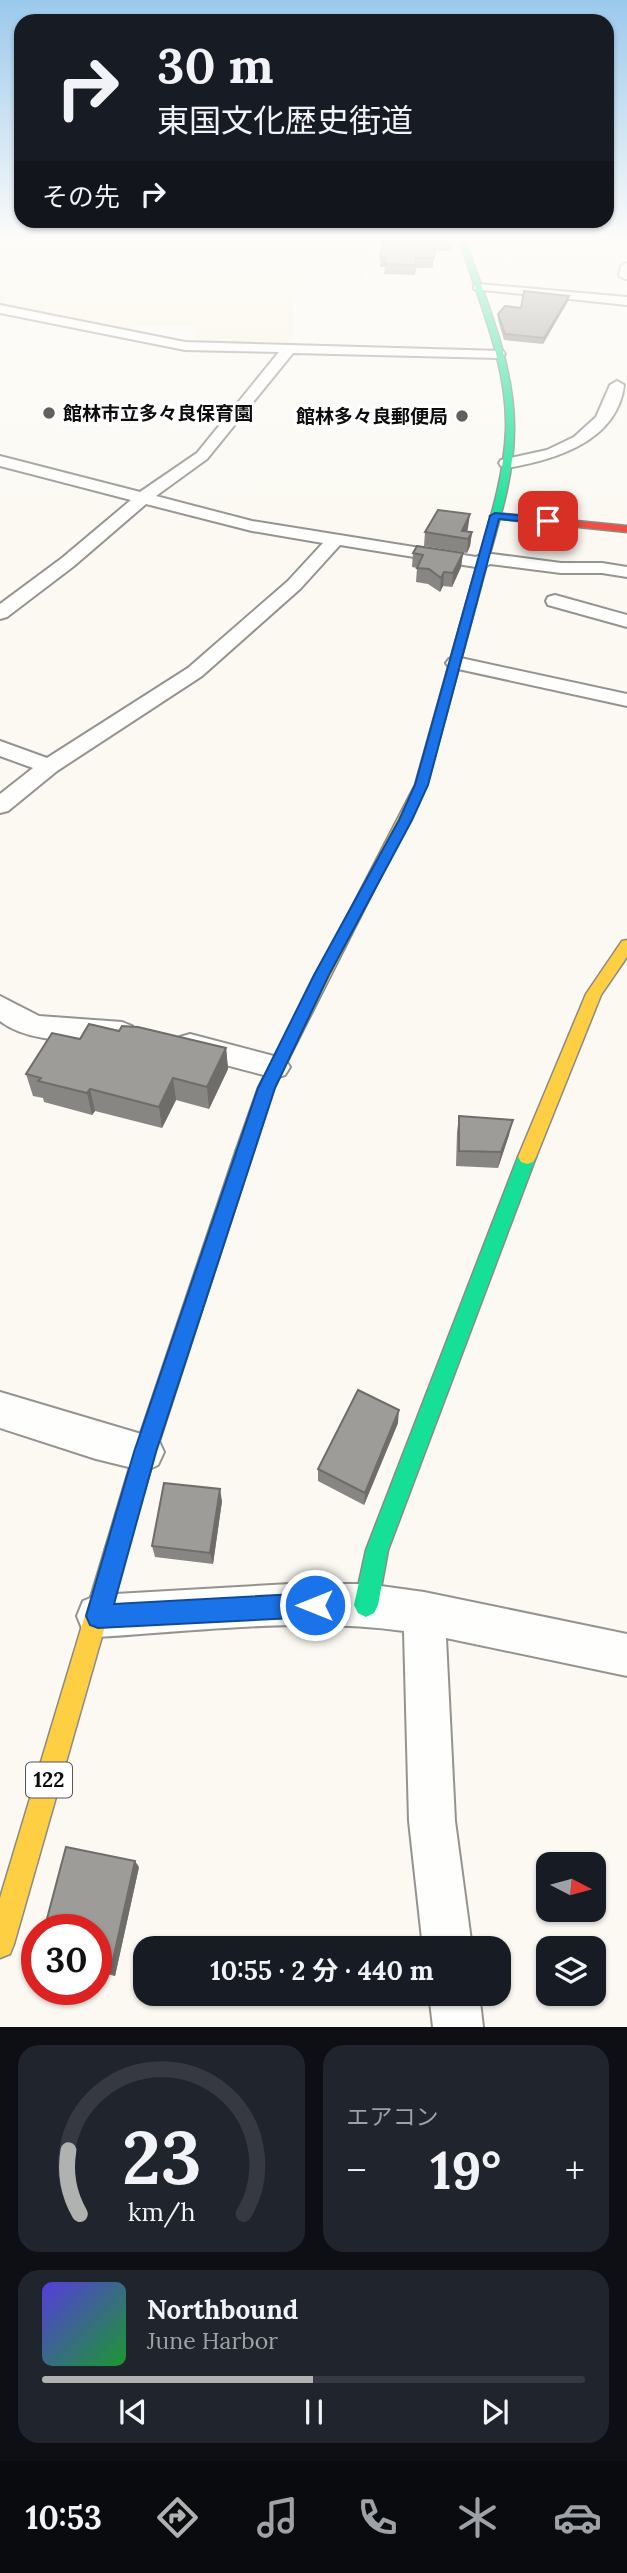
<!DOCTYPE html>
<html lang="ja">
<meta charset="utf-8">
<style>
:root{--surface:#171b24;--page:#20242c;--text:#f1f3f6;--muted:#9ea1a6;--line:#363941;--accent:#b0b1b1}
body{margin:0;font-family:Lora,"Noto Sans JP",serif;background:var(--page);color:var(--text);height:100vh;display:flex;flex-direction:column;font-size:26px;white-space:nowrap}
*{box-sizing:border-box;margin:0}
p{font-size:23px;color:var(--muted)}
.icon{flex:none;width:38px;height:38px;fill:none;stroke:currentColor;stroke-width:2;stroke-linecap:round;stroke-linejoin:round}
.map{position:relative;height:2027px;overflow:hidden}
.drawer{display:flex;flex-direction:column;gap:18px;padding:18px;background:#0d0f14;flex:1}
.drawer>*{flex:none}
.hud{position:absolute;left:14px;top:14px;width:600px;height:214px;border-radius:21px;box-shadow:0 2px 5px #0004;background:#171b24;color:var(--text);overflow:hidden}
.needle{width:46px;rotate:96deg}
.buttons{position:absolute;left:536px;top:1852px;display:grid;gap:14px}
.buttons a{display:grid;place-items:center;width:70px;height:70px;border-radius:14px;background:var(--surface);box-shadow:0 2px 5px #0004;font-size:35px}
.speed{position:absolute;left:21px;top:1914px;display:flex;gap:14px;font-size:35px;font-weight:700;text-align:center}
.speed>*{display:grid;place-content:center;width:91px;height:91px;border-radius:50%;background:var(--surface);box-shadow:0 2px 5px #0004;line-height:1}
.speed .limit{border:10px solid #d22;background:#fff;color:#111}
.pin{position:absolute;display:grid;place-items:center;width:60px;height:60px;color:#fff;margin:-30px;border-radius:14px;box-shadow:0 4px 10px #0006}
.me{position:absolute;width:77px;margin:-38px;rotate:270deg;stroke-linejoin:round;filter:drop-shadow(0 0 5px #0008)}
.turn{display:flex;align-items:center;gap:24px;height:147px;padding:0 28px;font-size:32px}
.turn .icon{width:91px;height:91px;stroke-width:2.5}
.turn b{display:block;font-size:49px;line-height:60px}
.then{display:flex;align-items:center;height:66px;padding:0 28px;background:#0003;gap:14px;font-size:26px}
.big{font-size:52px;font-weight:700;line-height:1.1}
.drawer .tile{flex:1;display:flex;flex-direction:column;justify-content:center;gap:10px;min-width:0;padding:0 24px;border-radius:21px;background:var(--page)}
.drawer .dial{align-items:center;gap:0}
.dial svg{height:182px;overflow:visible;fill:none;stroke:var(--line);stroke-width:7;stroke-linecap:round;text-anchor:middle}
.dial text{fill:var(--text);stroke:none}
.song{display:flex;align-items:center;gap:21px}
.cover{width:84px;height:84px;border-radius:10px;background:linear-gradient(135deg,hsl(250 70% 55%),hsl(130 70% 35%))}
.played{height:7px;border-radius:4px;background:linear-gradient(90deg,var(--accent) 50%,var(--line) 50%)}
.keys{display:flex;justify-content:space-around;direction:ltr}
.heat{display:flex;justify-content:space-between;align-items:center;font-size:38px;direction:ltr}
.drawer .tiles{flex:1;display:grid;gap:18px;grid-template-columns:1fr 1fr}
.tile:last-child{grid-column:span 2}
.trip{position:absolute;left:133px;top:1936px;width:378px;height:70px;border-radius:21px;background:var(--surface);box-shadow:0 2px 5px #0004;font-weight:700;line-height:70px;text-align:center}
.menu{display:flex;height:112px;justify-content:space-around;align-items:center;background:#090b0e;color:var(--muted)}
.menu .icon{width:49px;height:49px}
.menu .active{color:var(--accent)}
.menu b{font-size:32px;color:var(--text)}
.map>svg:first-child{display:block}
.farmland{fill:#f7f3df}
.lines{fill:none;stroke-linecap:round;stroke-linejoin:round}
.street-casing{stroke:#949390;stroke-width:4}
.fast-casing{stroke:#8b8a87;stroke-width:3}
.slow-casing{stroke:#8b8a87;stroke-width:3}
.jam-casing{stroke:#8b8a87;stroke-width:3}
.street{fill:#fefefd;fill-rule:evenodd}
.fast{fill:#16e098;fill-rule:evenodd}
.slow{fill:#ffcf43;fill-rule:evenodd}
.jam{fill:#f24e42;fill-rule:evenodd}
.wall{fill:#888683}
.shaded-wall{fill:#6f6d6a}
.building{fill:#9e9c98;stroke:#6f6d6a;stroke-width:2}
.route{fill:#1a73e8;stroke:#114b97;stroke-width:2}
.poi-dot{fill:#60605d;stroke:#fff;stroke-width:2.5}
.labels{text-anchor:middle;stroke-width:7;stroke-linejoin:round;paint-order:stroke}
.far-poi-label{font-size:19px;font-weight:bold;fill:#0d0d0d;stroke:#fff;text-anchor:start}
.shield{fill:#fff;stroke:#565656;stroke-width:2}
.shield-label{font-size:21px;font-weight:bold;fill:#0d0d0d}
</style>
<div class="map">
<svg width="627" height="2027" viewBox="0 0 627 2027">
<rect width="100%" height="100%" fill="#fbf9f2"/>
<!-- farmland -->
<polygon class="farmland" points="0,239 368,239 363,279 295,275 294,334 284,348 193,343 196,326 134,326 134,334 0,306"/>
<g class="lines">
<defs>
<g id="street">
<polygon points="627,263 627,279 625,279 619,276 621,266"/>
<polygon points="478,284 627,297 627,305 474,289 474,285"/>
<polygon points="0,305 185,342 503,351 505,354 498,358 293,353 207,459 156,496 252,521 476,557 484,553 561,563 602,563 627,567 627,577 602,573 561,573 490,564 482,568 340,545 300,589 202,676 57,771 8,811 0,813 0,794 33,768 0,756 0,741 47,758 188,668 288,581 323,543 252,531 146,504 74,566 7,617 0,619 0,604 62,558 131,500 0,466 0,456 140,492 197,453 279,352 185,350 0,313"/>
<path d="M617 381 624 385C617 442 554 460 507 468L501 466 499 463 501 460 547 450 574 437 596 417 610 385Z"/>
<polygon points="555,595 627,615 627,627 548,605 546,601 548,597"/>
<polygon points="456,657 627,694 627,706 449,667 446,663 449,659"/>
<path d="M0 996 39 1016 122 1022 132 1026 136 1033 132 1040 122 1044C85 1040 31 1045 0 1021Z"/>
<polygon points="190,1034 285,1059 290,1067 285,1075 275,1078 180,1053 176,1045 180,1037"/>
<polygon points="0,1392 158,1439 164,1452 158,1465 145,1471 96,1459 0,1428"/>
<path d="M290 1584H366L424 1592 627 1634V1676L446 1638 455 1821 472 1948H423L409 1821 404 1631C303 1617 199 1631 98 1637L83 1631 77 1616 83 1601 98 1595Z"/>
<polygon points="429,1993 479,1993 483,2027 433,2027"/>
</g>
<g id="fast">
<path d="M459 239H465C485 300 515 364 514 430 514 483 494 535 481 586L476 589 471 586C485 535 504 483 506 430 508 365 478 300 459 239Z"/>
<polygon points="245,1143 251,1145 254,1150 156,1452 127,1549 124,1557 116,1560 108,1557 105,1549 134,1452 236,1150 239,1145"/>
<polygon points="527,1150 533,1152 536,1157 388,1550 378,1605 374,1613 366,1617 358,1613 354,1605 366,1550 518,1157 521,1152"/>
</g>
<g id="slow">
<polygon points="476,583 481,586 427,785 274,1088 254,1150 251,1155 245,1157 239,1155 236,1150 258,1088 415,785 471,586"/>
<polygon points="627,940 627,957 601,995 536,1157 533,1162 527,1164 521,1162 518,1157 586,994 622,941"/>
<polygon points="116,1538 124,1541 127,1549 14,1944 10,1954 0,1958 0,1898 105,1549 108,1541"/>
</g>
<polygon id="jam" points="495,513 627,526 627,532 492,518 490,516"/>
</defs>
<!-- street casing -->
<use href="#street" class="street-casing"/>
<!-- fast casing -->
<use href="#fast" class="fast-casing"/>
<!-- slow casing -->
<use href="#slow" class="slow-casing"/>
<!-- jam casing -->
<use href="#jam" class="jam-casing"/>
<!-- street -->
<use href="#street" class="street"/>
<!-- fast -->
<use href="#fast" class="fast"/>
<!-- slow -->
<use href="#slow" class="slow"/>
<!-- jam -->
<use href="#jam" class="jam"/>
</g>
<!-- wall -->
<g class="wall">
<polygon points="384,239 452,241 451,251 434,251 433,268 416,268 415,275 384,274 385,267 380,267 380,257"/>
<polygon points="569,296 568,301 543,344 504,340 498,320 498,314"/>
<polygon points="468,528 467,531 472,532 470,546 467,553 424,546 425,532"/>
<polygon points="413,553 463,553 461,567 452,587 443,586 440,592 428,584 416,582 417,568 412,567"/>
<polygon points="119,1031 226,1048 228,1069 209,1109 176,1100 162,1128 95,1111 92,1115 44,1102 43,1098 33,1096 26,1074 80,1039"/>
<polygon points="459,1116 509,1135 498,1168 456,1166 457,1132"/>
<polygon points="398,1423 364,1505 318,1481 318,1469"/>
<polygon points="222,1501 213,1564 155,1557 152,1546"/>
<polygon points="139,1867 115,1976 96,1972 96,1930"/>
</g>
<!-- shaded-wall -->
<g class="shaded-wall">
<polygon points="569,296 568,301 543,344 544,338"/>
<polygon points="470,514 468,528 464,538 462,531"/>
<polygon points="472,532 470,546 467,553 468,539"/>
<polygon points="463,553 461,567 452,587 453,573"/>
<polygon points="444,572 443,586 440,592 441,578"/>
<polygon points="226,1048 228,1069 209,1109 207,1087"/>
<polygon points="173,1078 176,1100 162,1128 159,1107"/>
<polygon points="90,1089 95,1111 92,1115 87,1093"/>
<polygon points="513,1120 509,1135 498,1168 501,1152"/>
<polygon points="399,1410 398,1423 364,1505 365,1493"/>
<polygon points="220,1489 222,1501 213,1564 210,1553"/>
<polygon points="135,1861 139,1867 115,1976 110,1973"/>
</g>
<!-- building -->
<g class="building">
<polygon points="384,239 451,239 452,241 435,242 434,258 416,258 415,265 385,264 386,257 380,257"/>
<polygon points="524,291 569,296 544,338 505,334 498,314 505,306 521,308"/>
<polygon points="438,510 470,514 462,531 472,532 468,539 425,532"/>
<polygon points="417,546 463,553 453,573 444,572 441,578 429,569 417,568 423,555 413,553"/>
<polygon points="89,1024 119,1031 122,1026 138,1027 226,1048 207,1087 173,1078 159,1107 90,1089 87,1093 38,1081 41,1078 26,1074 52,1033 80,1039"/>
<polygon points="459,1116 513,1120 501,1152 459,1151"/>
<polygon points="358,1390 399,1410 365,1493 318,1469"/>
<polygon points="164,1483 220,1489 210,1553 152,1546"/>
<polygon points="66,1847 135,1861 110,1973 96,1970 96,1930 44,1930"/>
</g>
<!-- sky -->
<linearGradient id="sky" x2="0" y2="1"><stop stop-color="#9bc9ec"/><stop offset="0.46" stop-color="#fdfcf9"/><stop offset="1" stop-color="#fdfcf9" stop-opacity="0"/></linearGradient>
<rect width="627" height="523" fill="url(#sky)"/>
<!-- route -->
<polygon class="route" points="495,513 548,518 553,521 548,524 499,519 428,785 412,820 329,975 275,1088 156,1452 114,1604 315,1593 323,1597 327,1605 323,1613 315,1617 98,1628 90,1625 86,1616 134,1452 258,1088 314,975 399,820 415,785 490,516"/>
<!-- markers -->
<g class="poi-dot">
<circle cx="49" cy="413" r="7"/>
<circle cx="462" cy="416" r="7"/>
</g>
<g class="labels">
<!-- far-poi labels -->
<g class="far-poi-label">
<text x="63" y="420">館林市立多々良保育園</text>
<text x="448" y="423" text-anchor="end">館林多々良郵便局</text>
</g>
<!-- shield labels -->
<rect class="shield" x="26" y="1762.5" width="46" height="35" rx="5"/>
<g class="shield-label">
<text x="49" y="1787">122</text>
</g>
</g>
</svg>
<div class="buttons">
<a><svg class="needle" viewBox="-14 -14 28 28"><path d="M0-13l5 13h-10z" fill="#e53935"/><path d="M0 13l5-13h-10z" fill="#9ea1a6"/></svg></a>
<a><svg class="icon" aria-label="layers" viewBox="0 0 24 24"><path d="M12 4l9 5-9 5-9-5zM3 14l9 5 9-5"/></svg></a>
</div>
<div class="speed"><div class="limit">30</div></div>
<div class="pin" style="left:548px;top:521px;background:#d93025"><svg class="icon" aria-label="arrive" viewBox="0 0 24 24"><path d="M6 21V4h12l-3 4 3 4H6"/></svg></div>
<svg class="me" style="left:315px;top:1605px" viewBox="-20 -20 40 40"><circle r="17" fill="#1a73e8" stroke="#fff" stroke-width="3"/><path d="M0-11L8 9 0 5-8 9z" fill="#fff"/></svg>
<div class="trip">10:55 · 2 分 · 440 m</div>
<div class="hud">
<div class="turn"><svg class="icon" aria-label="right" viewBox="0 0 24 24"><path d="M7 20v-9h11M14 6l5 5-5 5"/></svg><div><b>30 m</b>東国文化歴史街道</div></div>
<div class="then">その先<svg class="icon" aria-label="right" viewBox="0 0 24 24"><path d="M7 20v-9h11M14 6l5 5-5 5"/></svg></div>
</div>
</div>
<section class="drawer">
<div class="tiles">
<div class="tile dial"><svg viewBox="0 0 100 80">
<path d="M14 69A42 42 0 1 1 86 69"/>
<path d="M14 69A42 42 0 0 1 9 41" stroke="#b0b1b1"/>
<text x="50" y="56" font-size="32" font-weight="700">23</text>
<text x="50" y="72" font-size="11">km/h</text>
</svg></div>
<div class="tile"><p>エアコン</p>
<div class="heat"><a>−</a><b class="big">19°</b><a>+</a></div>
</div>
<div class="tile">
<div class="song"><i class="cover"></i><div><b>Northbound</b><p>June Harbor</p></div></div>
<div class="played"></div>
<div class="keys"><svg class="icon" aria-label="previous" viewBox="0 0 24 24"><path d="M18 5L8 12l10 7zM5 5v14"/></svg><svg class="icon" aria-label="pause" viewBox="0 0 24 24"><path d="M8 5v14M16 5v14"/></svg><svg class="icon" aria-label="next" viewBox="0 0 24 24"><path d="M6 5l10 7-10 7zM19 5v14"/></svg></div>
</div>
</div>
</section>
<nav class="menu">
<b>10:53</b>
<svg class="icon active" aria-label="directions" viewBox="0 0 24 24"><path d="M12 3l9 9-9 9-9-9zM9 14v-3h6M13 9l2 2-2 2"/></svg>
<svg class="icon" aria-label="music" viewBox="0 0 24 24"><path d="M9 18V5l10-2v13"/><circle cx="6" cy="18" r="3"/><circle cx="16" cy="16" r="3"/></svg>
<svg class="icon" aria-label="phone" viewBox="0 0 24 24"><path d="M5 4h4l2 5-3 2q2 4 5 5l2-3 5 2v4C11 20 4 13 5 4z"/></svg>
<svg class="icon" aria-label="climate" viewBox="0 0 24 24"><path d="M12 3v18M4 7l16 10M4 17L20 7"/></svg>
<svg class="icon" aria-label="car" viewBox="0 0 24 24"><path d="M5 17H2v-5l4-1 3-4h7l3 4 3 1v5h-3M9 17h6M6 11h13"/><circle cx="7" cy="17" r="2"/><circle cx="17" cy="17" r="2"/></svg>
</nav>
